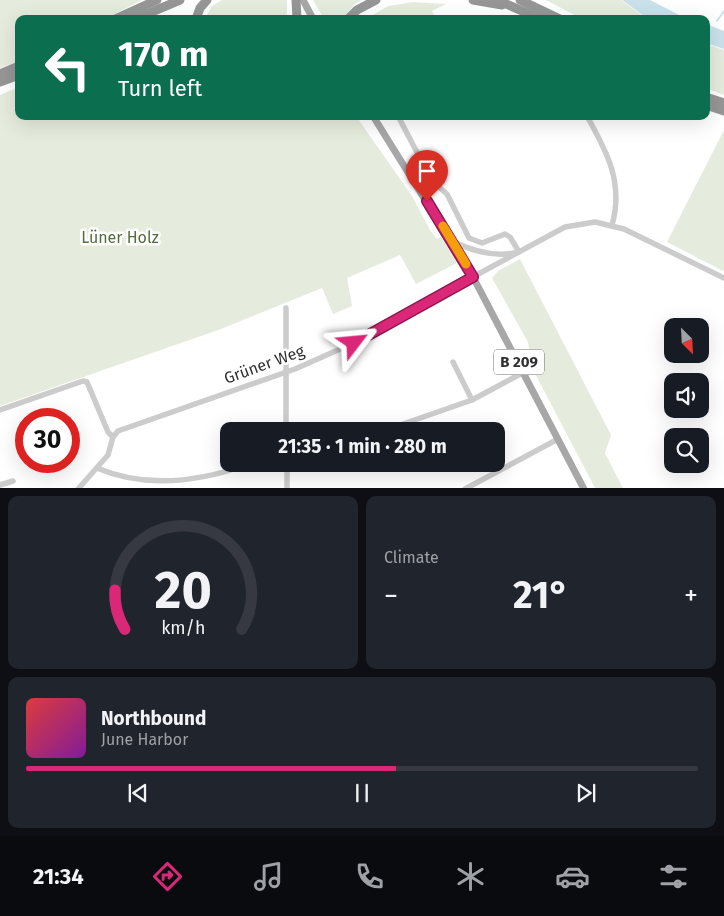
<!DOCTYPE html>
<meta charset="utf-8">
<style>
:root{--surface:#171b24;--page:#20242c;--text:#f1f3f6;--muted:#9ea1a6;--line:#363941;--accent:#db2777}
body{margin:0;font-family:"Fira Sans",sans-serif;background:var(--page);color:var(--text);height:100vh;display:flex;flex-direction:column;font-size:19px;white-space:nowrap}
*{box-sizing:border-box;margin:0}
p{font-size:16px;color:var(--muted)}
.icon{flex:none;width:28px;height:28px;fill:none;stroke:currentColor;stroke-width:2;stroke-linecap:round;stroke-linejoin:round}
.map{position:relative;height:488px;overflow:hidden}
.side{display:flex;flex-direction:column;gap:8px;padding:8px;background:#0d0f14;flex:1}
.side>*{flex:none}
.hud{position:absolute;left:15px;top:15px;width:695px;height:105px;border-radius:10px;box-shadow:0 5px 20px #0002;background:#0b6e4f;color:#fff;overflow:hidden}
.needle{width:32px;rotate:156deg}
.fabs{position:absolute;left:664px;top:318px;display:grid;gap:10px}
.fabs a{display:grid;place-items:center;width:45px;height:45px;border-radius:10px;background:var(--surface);box-shadow:0 5px 20px #0002;font-size:25px}
.speed{position:absolute;left:15px;top:408px;display:flex;gap:10px;font-size:25px;font-weight:700;text-align:center}
.speed>*{display:grid;place-content:center;width:65px;height:65px;border-radius:50%;background:var(--surface);box-shadow:0 5px 20px #0002;line-height:1}
.speed .limit{border:8px solid #d22;background:#fff;color:#111}
.pin{position:absolute;display:grid;place-items:center;width:42px;height:42px;color:#fff;margin:-51px -21px;border-radius:50% 50% 50% 0;rotate:-45deg;box-shadow:0 0 5px #0007}
.pin .icon{rotate:45deg}
.me{position:absolute;width:55px;margin:-28px;rotate:61deg;stroke-linejoin:round;filter:drop-shadow(0 0 4px #0008)}
.turn{display:flex;align-items:center;gap:18px;height:105px;padding:0 20px;font-size:22px}
.turn .icon{width:65px;height:65px;stroke-width:2.5}
.turn b{display:block;font-size:35px;line-height:42px}
.big{font-size:38px;font-weight:700;line-height:1.1}
.side .card{flex:1;display:flex;flex-direction:column;justify-content:center;gap:8px;min-width:0;padding:0 18px;border-radius:10px;background:var(--page)}
.side .dial{align-items:center;gap:0}
.dial svg{height:130px;overflow:visible;fill:none;stroke:var(--line);stroke-width:7;stroke-linecap:round;text-anchor:middle}
.dial text{fill:var(--text);stroke:none}
.song{display:flex;align-items:center;gap:15px}
.cover{width:60px;height:60px;border-radius:8px;background:linear-gradient(135deg,hsl(0 70% 55%),hsl(290 70% 35%))}
.played{height:5px;border-radius:2px;background:linear-gradient(90deg,var(--accent) 55%,var(--line) 55%)}
.keys{display:flex;justify-content:space-around;direction:ltr}
.heat{display:flex;justify-content:space-between;align-items:center;font-size:28px;direction:ltr}
.side .tiles{flex:1;display:grid;gap:8px;grid-template-columns:1fr 1fr}
.card:last-child{grid-column:span 2}
.trip{position:absolute;left:220px;top:422px;width:285px;height:50px;border-radius:10px;background:var(--surface);box-shadow:0 5px 20px #0002;font-weight:700;line-height:50px;text-align:center}
.menu{display:flex;height:80px;justify-content:space-around;align-items:center;background:#090b0e;color:var(--muted)}
.menu .icon{width:35px;height:35px}
.menu .active{color:var(--accent)}
.menu b{font-size:22px;color:var(--text)}
.map>svg:first-child{display:block}
.green{fill:#e6ecdd}
.water{fill:#cae1ec}
.lines{fill:none;stroke-linecap:round;stroke-linejoin:round}
.stream{stroke:#cae1ec;stroke-width:2}
.minor{stroke:#ccc;stroke-width:5.5}
.major{stroke:#a7a7a7;stroke-width:7}
.highway{stroke:#969696;stroke-width:9}
.route-casing{stroke:#8e194d;stroke-width:12}
.route{stroke:#db2777;stroke-width:9}
.slow{stroke:#f59e0b;stroke-width:9}
.labels{text-anchor:middle;stroke-width:5;stroke-linejoin:round;paint-order:stroke}
.shield{fill:#fff;stroke:#6d6d6d;stroke-width:1}
.shield-label{font-size:15px;font-weight:bold;fill:#2f2f2f}
.park-label{font-size:16px;fill:#566b3d;stroke:#fff}
.street-label{font-size:16px;fill:#2f2f2f;stroke:#fff}
</style>
<div class="map">
<svg width="724" height="489" viewBox="0 0 724 489">
<rect width="100%" height="100%" fill="#fff"/>
<!-- green -->
<g class="green">
<polygon points="0,0 142,0 105,19 19,19 19,61 0,68"/>
<polygon points="222,0 287,0 287,19 205,19 212,6"/>
<polygon points="313,0 362,0 354,5 342,19 324,19"/>
<polygon points="546,0 621,0 647,19 582,19"/>
<polygon points="413,2 446,4 432,11 435,17 432,19 366,19 388,6"/>
<polygon points="706,44 724,50 724,95 706,88"/>
<polygon points="19,87 19,116 356,116 412,196 430,230 437,239 441,237 443,240 457,263 416,284 400,255 347,278 352,306 333,314 322,288 221,329 0,406 0,95"/>
<polygon points="724,130 724,270 723,271 667,242"/>
<polygon points="520,259 611,435 605,453 623,488 595,488 531,366 526,354 529,350 528,342 492,278 498,271"/>
</g>
<!-- water -->
<g class="water">
<polygon points="622,0 650,0 687,19 648,19"/>
<polygon points="706,24 724,31 724,49 706,43"/>
</g>
<g class="lines">
<!-- stream -->
<polyline class="stream" points="717,21 724,11"/>
<!-- minor -->
<g class="minor">
<polyline points="398,116 432,181 447,194 469,238 482,243 505,234 510,237 519,252"/>
<path d="M587 116C607 152 624 183 612 225"/>
<path d="M452 241C472 251 492 257 514 253"/>
<polyline points="286,308 286,431"/>
<polyline points="453,362 472,400"/>
<polyline points="0,410 83,381 87,382 108,432 113,437"/>
<polyline points="383,431 472,400 524,372"/>
<polyline points="287,464 287,489"/>
<path d="M97 468C146 489 199 482 249 464"/>
<polyline points="0,485 13,481"/>
<polyline points="78,489 108,455 113,437 118,431 295,369 338,350 565,227 595,222 624,229 724,278"/>
<polyline points="465,489 558,439"/>
</g>
<!-- major -->
<g class="major">
<polyline points="303,0 313,19"/>
<polyline points="373,116 473,277 584,489"/>
</g>
<!-- highway -->
<g class="highway">
<polyline points="296,0 297,19"/>
<polyline points="473,0 502,5"/>
<polyline points="497,0 541,19"/>
<polyline points="520,0 560,19"/>
<polyline points="115,19 157,0"/>
<polyline points="135,19 180,0"/>
<polyline points="196,19 200,8 207,0"/>
<polyline points="348,19 357,10 376,0"/>
<polyline points="0,74 19,66"/>
<polyline points="0,82 19,75"/>
<polyline points="706,97 724,103"/>
<polyline points="706,105 724,111"/>
</g>
</g>
<g class="lines">
<defs>
<polyline id="route" points="354,343 473,277 427,201"/>
</defs>
<!-- route casing -->
<use href="#route" class="route-casing"/>
<!-- route -->
<use href="#route" class="route"/>
<!-- slow -->
<polyline class="slow" points="443,226 466,264"/>
</g>
<g class="labels">
<!-- shield labels -->
<rect class="shield" x="494" y="349.5" width="50" height="25" rx="4"/>
<g class="shield-label">
<text x="519" y="367">B 209</text>
</g>
<!-- park labels -->
<g class="park-label">
<text x="120" y="243">Lüner Holz</text>
</g>
<!-- street labels -->
<g class="street-label">
<text transform="translate(264 364) rotate(-20)" y="6">Grüner Weg</text>
</g>
</g>
</svg>
<div class="fabs">
<a><svg class="needle" viewBox="-14 -14 28 28"><path d="M0-13l5 13h-10z" fill="#e53935"/><path d="M0 13l5-13h-10z" fill="#9ea1a6"/></svg></a>
<a><svg class="icon" aria-label="sound" viewBox="0 0 24 24"><path d="M4 9h4l5-4v14l-5-4H4zM17 9q2 3 0 6"/></svg></a>
<a><svg class="icon" aria-label="search" viewBox="0 0 24 24"><circle cx="10" cy="10" r="6"/><path d="M15 15l6 6"/></svg></a>
</div>
<div class="speed"><div class="limit">30</div></div>
<div class="pin" style="left:427px;top:201px;background:#d93025"><svg class="icon" aria-label="arrive" viewBox="0 0 24 24"><path d="M6 21V4h12l-3 4 3 4H6"/></svg></div>
<svg class="me" style="left:354px;top:343px" viewBox="-20 -20 40 40"><path d="M0-17L14 15 0 8-14 15z" fill="#db2777" stroke="#fff" stroke-width="4"/></svg>
<div class="trip">21:35 · 1 min · 280 m</div>
<div class="hud">
<div class="turn"><svg class="icon" aria-label="left" viewBox="0 0 24 24"><path d="M17 20v-9H6M10 6l-5 5 5 5"/></svg><div><b>170 m</b>Turn left</div></div>
</div>
</div>
<section class="side">
<div class="tiles">
<div class="card dial"><svg viewBox="0 0 100 80">
<path d="M14 69A42 42 0 1 1 86 69"/>
<path d="M14 69A42 42 0 0 1 8 45" stroke="#db2777"/>
<text x="50" y="56" font-size="32" font-weight="700">20</text>
<text x="50" y="72" font-size="11">km/h</text>
</svg></div>
<div class="card"><p>Climate</p>
<div class="heat"><a>−</a><b class="big">21°</b><a>+</a></div>
</div>
<div class="card">
<div class="song"><i class="cover"></i><div><b>Northbound</b><p>June Harbor</p></div></div>
<div class="played"></div>
<div class="keys"><svg class="icon" aria-label="previous" viewBox="0 0 24 24"><path d="M18 5L8 12l10 7zM5 5v14"/></svg><svg class="icon" aria-label="pause" viewBox="0 0 24 24"><path d="M8 5v14M16 5v14"/></svg><svg class="icon" aria-label="next" viewBox="0 0 24 24"><path d="M6 5l10 7-10 7zM19 5v14"/></svg></div>
</div>
</div>
</section>
<nav class="menu">
<b>21:34</b>
<svg class="icon active" aria-label="directions" viewBox="0 0 24 24"><path d="M12 3l9 9-9 9-9-9zM9 14v-3h6M13 9l2 2-2 2"/></svg>
<svg class="icon" aria-label="music" viewBox="0 0 24 24"><path d="M9 18V5l10-2v13"/><circle cx="6" cy="18" r="3"/><circle cx="16" cy="16" r="3"/></svg>
<svg class="icon" aria-label="phone" viewBox="0 0 24 24"><path d="M5 4h4l2 5-3 2q2 4 5 5l2-3 5 2v4C11 20 4 13 5 4z"/></svg>
<svg class="icon" aria-label="climate" viewBox="0 0 24 24"><path d="M12 3v18M4 7l16 10M4 17L20 7"/></svg>
<svg class="icon" aria-label="car" viewBox="0 0 24 24"><path d="M5 17H2v-5l4-1 3-4h7l3 4 3 1v5h-3M9 17h6M6 11h13"/><circle cx="7" cy="17" r="2"/><circle cx="17" cy="17" r="2"/></svg>
<svg class="icon" aria-label="filters" viewBox="0 0 24 24"><path d="M4 7h16M4 17h16"/><circle cx="9" cy="7" r="2"/><circle cx="15" cy="17" r="2"/></svg>
</nav>
